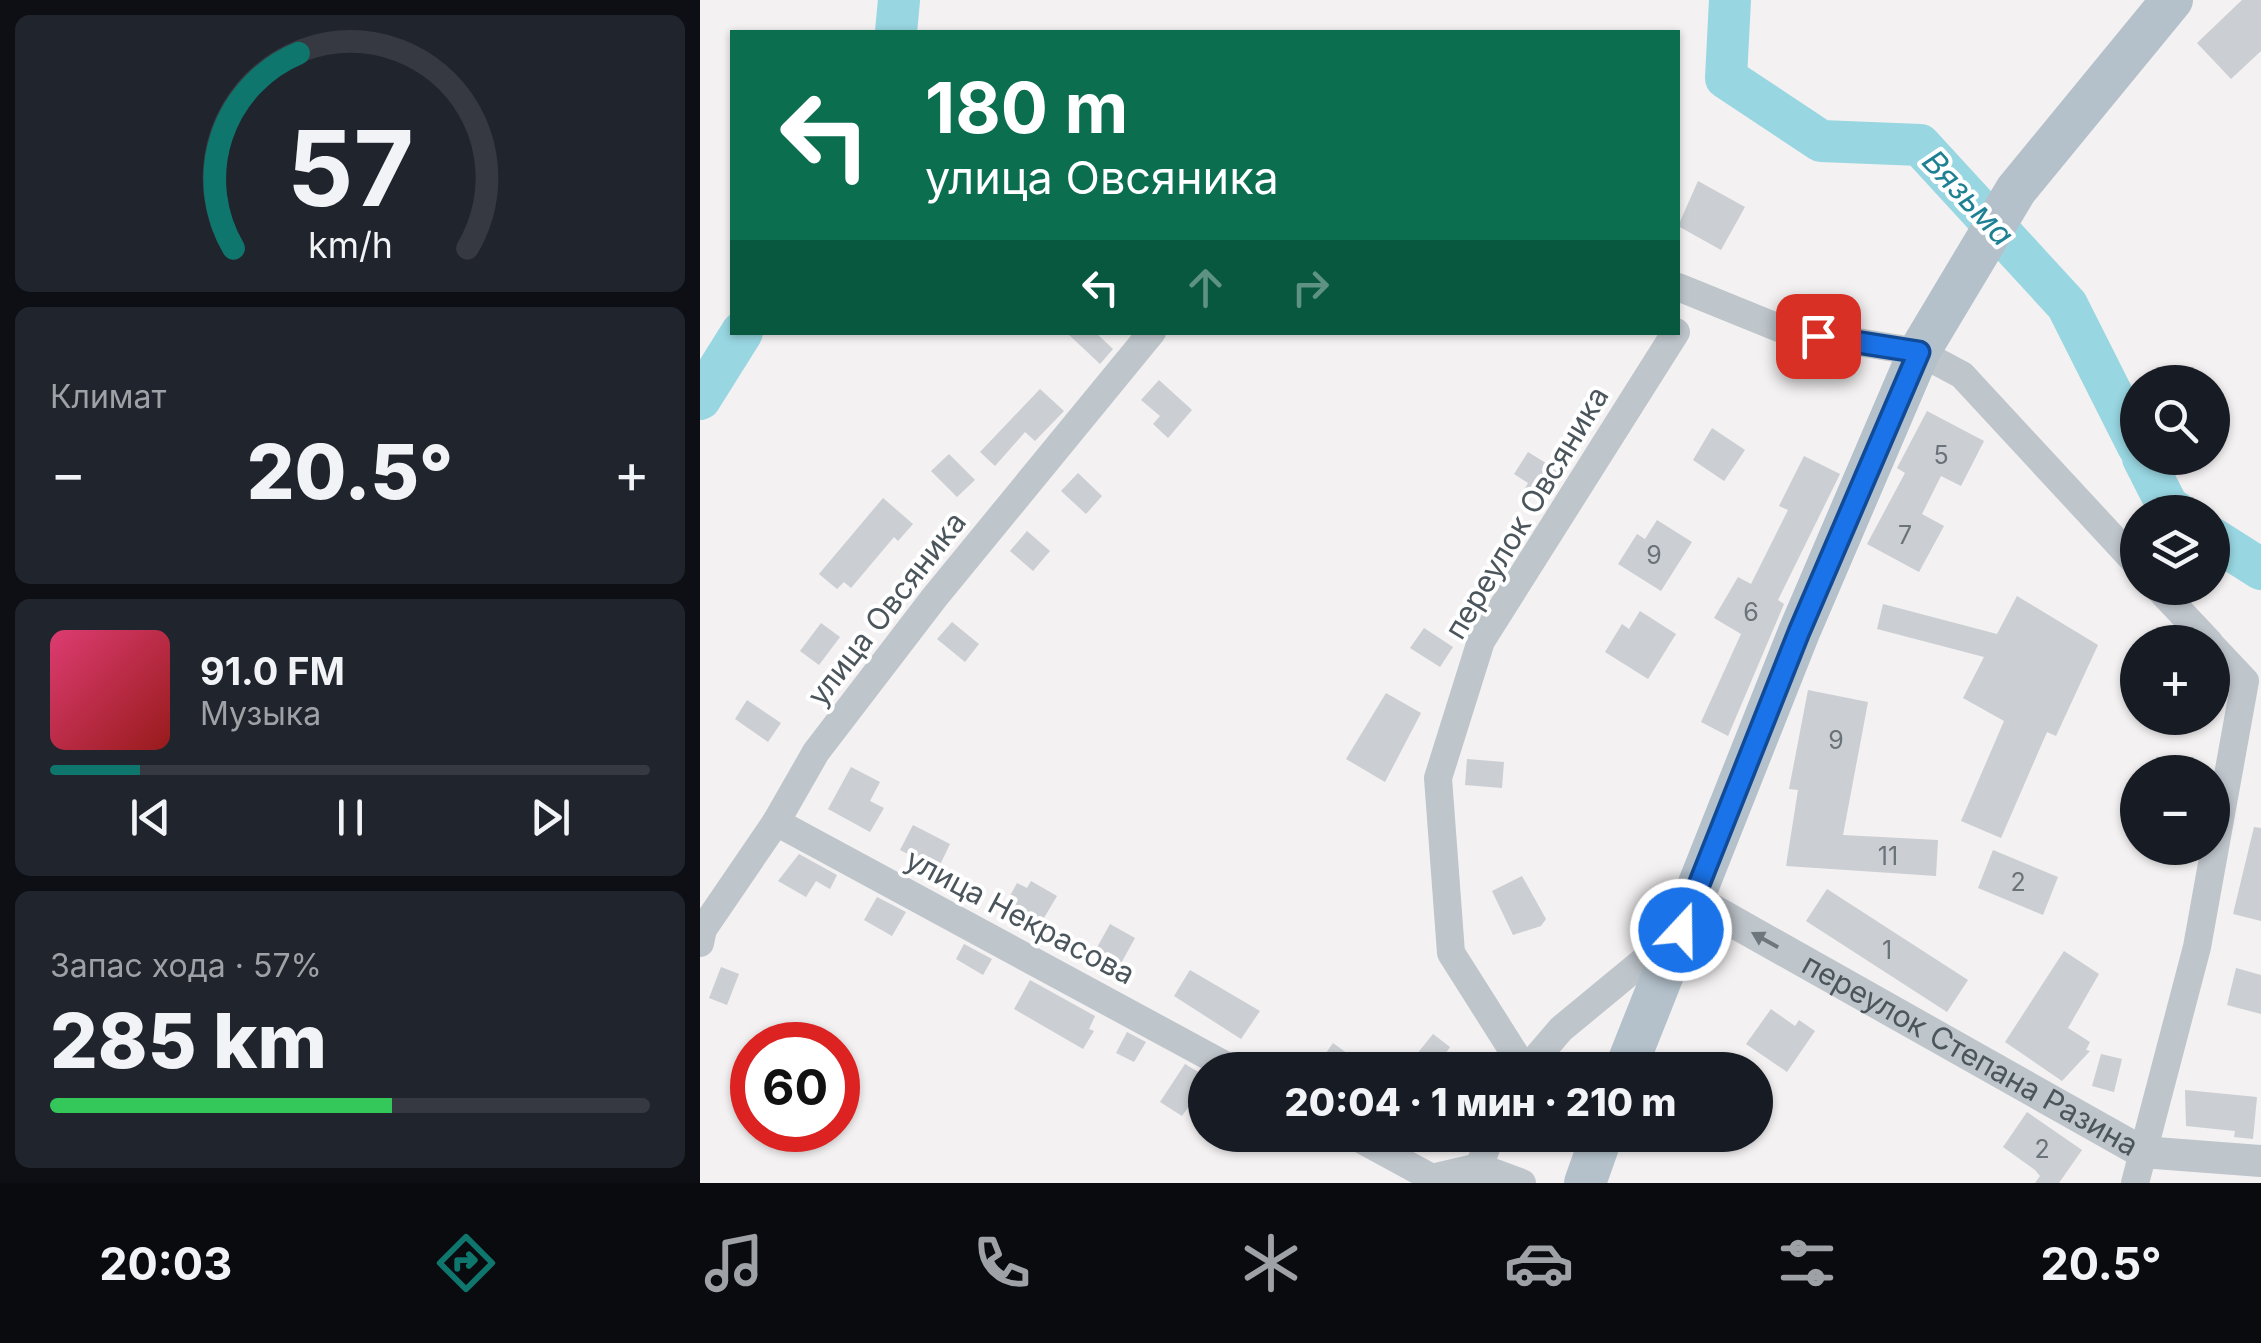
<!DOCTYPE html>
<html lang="ru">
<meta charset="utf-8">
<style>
:root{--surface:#171b24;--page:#20242c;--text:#f1f3f6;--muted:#9ea1a6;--line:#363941;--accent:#0f766e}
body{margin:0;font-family:Inter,sans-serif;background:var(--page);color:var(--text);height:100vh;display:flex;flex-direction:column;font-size:38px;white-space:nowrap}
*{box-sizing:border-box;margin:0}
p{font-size:32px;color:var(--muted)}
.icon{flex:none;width:55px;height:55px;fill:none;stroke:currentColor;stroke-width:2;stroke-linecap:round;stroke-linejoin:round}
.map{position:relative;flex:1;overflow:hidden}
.sheet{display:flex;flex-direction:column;gap:15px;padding:15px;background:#0d0f14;width:700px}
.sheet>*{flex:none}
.top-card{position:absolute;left:30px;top:30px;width:950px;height:305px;border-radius:0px;box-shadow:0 2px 8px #0004;background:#0b6e4f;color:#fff;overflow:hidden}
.fabs{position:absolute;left:1420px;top:365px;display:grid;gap:20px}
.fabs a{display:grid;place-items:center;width:110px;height:110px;border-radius:50%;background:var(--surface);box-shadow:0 2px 8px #0004;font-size:50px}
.speed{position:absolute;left:30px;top:1022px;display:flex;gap:20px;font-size:50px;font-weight:700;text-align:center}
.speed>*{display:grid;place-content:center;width:130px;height:130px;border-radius:50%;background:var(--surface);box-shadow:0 2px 8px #0004;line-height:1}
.speed .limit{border:15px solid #d22;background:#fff;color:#111}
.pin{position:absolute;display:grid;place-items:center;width:85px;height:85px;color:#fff;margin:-42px;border-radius:20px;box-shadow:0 5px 15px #0006}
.me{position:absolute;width:110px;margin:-55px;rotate:21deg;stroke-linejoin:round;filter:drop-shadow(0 0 8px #0008)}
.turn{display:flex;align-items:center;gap:35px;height:210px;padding:0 30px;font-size:45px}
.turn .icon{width:130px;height:130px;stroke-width:2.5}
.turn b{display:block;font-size:70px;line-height:85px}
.lanes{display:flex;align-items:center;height:95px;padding:0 30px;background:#0003;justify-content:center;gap:50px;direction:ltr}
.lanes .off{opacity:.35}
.big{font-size:75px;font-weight:800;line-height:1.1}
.sheet .card{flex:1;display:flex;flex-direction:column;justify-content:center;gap:15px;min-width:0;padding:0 35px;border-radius:15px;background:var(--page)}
.sheet .dial{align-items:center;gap:0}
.dial svg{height:260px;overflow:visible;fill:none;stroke:var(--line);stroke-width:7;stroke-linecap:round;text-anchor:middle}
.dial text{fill:var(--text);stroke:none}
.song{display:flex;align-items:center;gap:30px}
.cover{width:120px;height:120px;border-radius:15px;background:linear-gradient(135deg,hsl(340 70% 55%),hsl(0 70% 35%))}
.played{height:10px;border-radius:5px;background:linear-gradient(90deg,var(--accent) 15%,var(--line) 15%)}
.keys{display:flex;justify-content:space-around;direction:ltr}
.heat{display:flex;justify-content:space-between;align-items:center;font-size:55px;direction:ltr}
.charge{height:15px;border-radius:8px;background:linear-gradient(90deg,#34c759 57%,var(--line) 0)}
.trip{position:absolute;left:488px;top:1052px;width:585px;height:100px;border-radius:50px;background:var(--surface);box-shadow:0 2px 8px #0004;font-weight:800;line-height:100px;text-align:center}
.tabs{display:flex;height:160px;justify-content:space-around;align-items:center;background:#090b0e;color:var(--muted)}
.tabs .icon{width:70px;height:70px}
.tabs .active{color:var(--accent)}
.tabs b{font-size:45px;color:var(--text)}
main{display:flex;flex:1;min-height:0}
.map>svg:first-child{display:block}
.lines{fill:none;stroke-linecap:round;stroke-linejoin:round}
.river{stroke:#98d6e1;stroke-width:42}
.building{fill:#cbced2}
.minor{stroke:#bec5cb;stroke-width:28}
.tertiary{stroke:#bec5cb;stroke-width:32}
.primary{stroke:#b4c1cb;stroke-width:42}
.oneway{fill:#6e777d}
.route-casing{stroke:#114b97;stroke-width:25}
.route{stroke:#1a73e8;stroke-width:18}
.labels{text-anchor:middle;stroke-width:8;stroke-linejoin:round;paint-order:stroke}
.number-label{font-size:25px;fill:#6b737a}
.street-label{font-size:30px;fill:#4b555c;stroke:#fff}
.water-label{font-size:32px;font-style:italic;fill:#1e8193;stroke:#fff}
</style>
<main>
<section class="sheet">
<div class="card dial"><svg viewBox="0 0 100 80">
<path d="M14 69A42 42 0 1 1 86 69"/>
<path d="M14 69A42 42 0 0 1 34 9" stroke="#0f766e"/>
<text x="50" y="56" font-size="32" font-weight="700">57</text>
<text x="50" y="72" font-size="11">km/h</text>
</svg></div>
<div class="card"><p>Климат</p>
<div class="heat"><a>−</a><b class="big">20.5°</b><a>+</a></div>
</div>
<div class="card">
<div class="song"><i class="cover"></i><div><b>91.0 FM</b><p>Музыка</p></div></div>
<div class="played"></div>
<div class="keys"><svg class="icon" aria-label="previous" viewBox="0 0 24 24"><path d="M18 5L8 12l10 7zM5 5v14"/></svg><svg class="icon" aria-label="pause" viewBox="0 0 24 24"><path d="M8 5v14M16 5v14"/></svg><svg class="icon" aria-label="next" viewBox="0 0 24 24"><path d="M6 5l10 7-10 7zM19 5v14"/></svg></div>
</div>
<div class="card"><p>Запас хода · 57%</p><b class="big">285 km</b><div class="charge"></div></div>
</section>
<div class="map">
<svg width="1561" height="1183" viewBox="0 0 1561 1183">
<rect width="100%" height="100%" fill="#f3f1f1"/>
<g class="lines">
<!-- river -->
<g class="river">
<polyline points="1030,0 1026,78 1121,141 1220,145 1367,305 1438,446"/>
<polyline points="196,32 199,0"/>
<polyline points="0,399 42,332"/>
<polyline points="1443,458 1468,507 1476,512"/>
<polyline points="1512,538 1561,569"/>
</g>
</g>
<!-- building -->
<g class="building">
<polygon points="1542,0 1561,0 1561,51 1531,79 1497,43"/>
<polygon points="998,181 1045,207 1021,250 978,226"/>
<polygon points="366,332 395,332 413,349 400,364"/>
<polygon points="459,380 492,410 468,438 453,424 460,416 441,400"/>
<polygon points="340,389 364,411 335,441 325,432 295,466 280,452"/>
<polygon points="1227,411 1284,441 1261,486 1241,476 1222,514 1244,526 1219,572 1167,544 1205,473 1197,468"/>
<polygon points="1012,428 1045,450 1024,481 993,460"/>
<polygon points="828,452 862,473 845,502 824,490 828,483 814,474"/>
<polygon points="249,454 275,480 257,497 231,471"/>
<polygon points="1104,456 1140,474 1078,600 1084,604 1028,736 1001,722 1041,634 1014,618 1038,577 1051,584 1088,510 1079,506"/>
<polygon points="378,473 402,496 386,514 361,491"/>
<polygon points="183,498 213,524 198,541 194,537 151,588 144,582 137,589 119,574"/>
<polygon points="957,520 992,542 961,591 918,564 937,534 945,539"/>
<polygon points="327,531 350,551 333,571 310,551"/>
<polygon points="1317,596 1398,645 1356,736 1347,732 1301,838 1261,821 1304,721 1263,698 1284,657 1177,629 1183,604 1297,634"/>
<polygon points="940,611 976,634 948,679 905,652 922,624 929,629"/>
<polygon points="252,622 279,644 265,662 237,639"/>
<polygon points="121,623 140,637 119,665 100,651"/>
<polygon points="724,628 753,647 740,667 710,648"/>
<polygon points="1108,690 1168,702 1143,835 1238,840 1236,876 1086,866 1098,790 1089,789"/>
<polygon points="686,693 721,713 685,782 646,759"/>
<polygon points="47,700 81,723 68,742 35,719"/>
<polygon points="767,759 804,762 802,788 765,785"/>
<polygon points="151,767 180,782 170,801 184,808 170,832 128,809"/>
<polygon points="213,825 250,844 238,869 200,850"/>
<polygon points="1554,827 1561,828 1561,921 1533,914"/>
<polygon points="1293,850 1358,877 1343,915 1278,888"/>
<polygon points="99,854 137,875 130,889 116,881 106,897 78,881"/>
<polygon points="822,876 846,919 841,926 813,935 792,891"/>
<polygon points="331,881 357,896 341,923 306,903 317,883 327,888"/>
<polygon points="1127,889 1268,980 1247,1012 1106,921"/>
<polygon points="177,897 206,912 192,936 164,920"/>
<polygon points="410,924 435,938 419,967 394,953"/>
<polygon points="264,944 292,959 283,975 256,959"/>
<polygon points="1364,951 1399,974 1368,1028 1390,1042 1386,1050 1390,1051 1362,1081 1305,1042"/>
<polygon points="21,967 39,974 27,1005 9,998"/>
<polygon points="1536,968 1561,975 1561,1014 1527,1005"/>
<polygon points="490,970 560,1011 541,1039 474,996"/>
<polygon points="330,980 395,1016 389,1029 394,1031 383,1049 314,1009"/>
<polygon points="1071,1009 1095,1026 1099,1020 1115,1031 1087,1072 1046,1044"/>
<polygon points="427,1032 446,1042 434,1062 416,1053"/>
<polygon points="733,1034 750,1047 746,1053 766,1070 724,1070 712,1060"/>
<polygon points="633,1043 670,1070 614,1070"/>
<polygon points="1401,1054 1422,1059 1414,1092 1392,1086"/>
<polygon points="485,1064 505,1076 505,1083 482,1116 460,1102"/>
<polygon points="1485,1090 1557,1097 1553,1139 1534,1137 1535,1131 1486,1126"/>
<polygon points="1327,1112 1382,1150 1359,1183 1335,1183 1340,1176 1335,1170 1303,1147"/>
</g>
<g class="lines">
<!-- minor -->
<g class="minor">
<polyline points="978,287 1084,330 1219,352 1262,375 1438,565"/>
<polyline points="1458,588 1509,642"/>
<polyline points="76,822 534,1070"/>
<polyline points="0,943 3,929 76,822 116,752 234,598 452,332"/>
<polyline points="825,1070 751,953 738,778 781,641 976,332"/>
<polyline points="826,1070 861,1029 976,934"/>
<polyline points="653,1135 732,1178 779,1167 822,1183"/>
<polyline points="768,1176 779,1167 791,1135"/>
<polyline points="1435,1183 1497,947 1545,681 1512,646"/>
</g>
<!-- tertiary -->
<path class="tertiary" id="s1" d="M993 899 1442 1152 1561 1161"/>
<!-- primary -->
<g class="primary">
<polyline points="925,1070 1099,632 1219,352 1316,190 1472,0"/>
<polyline points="885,1183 902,1135"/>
</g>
</g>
<!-- one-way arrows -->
<defs><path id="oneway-solid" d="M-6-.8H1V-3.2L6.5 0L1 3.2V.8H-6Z" transform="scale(2.5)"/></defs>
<use class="oneway" href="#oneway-solid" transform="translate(1065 940) rotate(-151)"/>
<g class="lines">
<defs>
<polyline id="route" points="981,930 1099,632 1219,352 1118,336"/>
</defs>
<!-- route casing -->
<use href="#route" class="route-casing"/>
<!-- route -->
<use href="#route" class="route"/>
</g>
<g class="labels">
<!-- number labels -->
<g class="number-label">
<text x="1241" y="464">5</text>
<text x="1205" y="544">7</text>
<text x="954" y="564">9</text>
<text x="1051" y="621">6</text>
<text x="1136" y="749">9</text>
<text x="1188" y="865">11</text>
<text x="1318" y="891">2</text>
<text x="1187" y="959">1</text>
<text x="1342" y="1158">2</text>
</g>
<!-- street labels -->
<g class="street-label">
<text transform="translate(827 513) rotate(-59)" y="10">переулок Овсяника</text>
<text transform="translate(187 609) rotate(-52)" y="10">улица Овсяника</text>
<text transform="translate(320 917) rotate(28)" y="10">улица Некрасова</text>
<text dy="10" stroke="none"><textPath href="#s1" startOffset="318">переулок Степана Разина</textPath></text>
</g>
<!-- water labels -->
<g class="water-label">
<text transform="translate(1268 198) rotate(47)" y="11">Вязьма</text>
</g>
</g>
</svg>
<div class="fabs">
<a><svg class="icon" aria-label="search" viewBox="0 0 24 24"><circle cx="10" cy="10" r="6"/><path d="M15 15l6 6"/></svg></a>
<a><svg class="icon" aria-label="layers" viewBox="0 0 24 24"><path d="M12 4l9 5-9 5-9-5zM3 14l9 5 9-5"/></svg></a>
<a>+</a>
<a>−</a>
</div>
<div class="speed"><div class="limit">60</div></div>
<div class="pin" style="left:1118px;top:336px;background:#d93025"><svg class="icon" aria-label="arrive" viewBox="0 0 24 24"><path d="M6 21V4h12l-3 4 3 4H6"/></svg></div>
<svg class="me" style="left:981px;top:930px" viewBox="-20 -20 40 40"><circle r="17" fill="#1a73e8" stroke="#fff" stroke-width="3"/><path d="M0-11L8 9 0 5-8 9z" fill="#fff"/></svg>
<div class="trip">20:04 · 1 мин · 210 m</div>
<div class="top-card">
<div class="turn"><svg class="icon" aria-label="left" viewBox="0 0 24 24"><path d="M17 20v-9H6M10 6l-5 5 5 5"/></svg><div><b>180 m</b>улица Овсяника</div></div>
<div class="lanes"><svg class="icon" aria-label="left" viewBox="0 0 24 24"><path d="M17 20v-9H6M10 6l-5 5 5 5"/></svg><svg class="icon off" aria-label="ahead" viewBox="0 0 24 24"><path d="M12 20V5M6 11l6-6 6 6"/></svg><svg class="icon off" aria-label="right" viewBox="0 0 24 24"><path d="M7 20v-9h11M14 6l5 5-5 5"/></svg></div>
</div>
</div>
</main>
<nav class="tabs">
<b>20:03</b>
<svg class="icon active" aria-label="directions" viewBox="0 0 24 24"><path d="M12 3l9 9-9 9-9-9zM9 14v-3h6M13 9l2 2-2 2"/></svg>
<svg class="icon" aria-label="music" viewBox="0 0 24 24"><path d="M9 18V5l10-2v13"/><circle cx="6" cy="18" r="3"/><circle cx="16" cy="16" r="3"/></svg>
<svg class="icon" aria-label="phone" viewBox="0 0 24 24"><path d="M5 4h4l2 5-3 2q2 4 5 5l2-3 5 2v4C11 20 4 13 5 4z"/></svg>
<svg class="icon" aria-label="climate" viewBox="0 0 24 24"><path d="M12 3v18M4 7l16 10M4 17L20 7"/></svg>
<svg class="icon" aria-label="car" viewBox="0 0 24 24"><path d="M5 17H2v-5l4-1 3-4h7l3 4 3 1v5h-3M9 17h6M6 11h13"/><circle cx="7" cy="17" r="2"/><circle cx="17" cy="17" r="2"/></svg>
<svg class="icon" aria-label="filters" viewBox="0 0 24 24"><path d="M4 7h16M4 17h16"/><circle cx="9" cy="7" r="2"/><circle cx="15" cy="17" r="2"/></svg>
<b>20.5°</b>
</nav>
